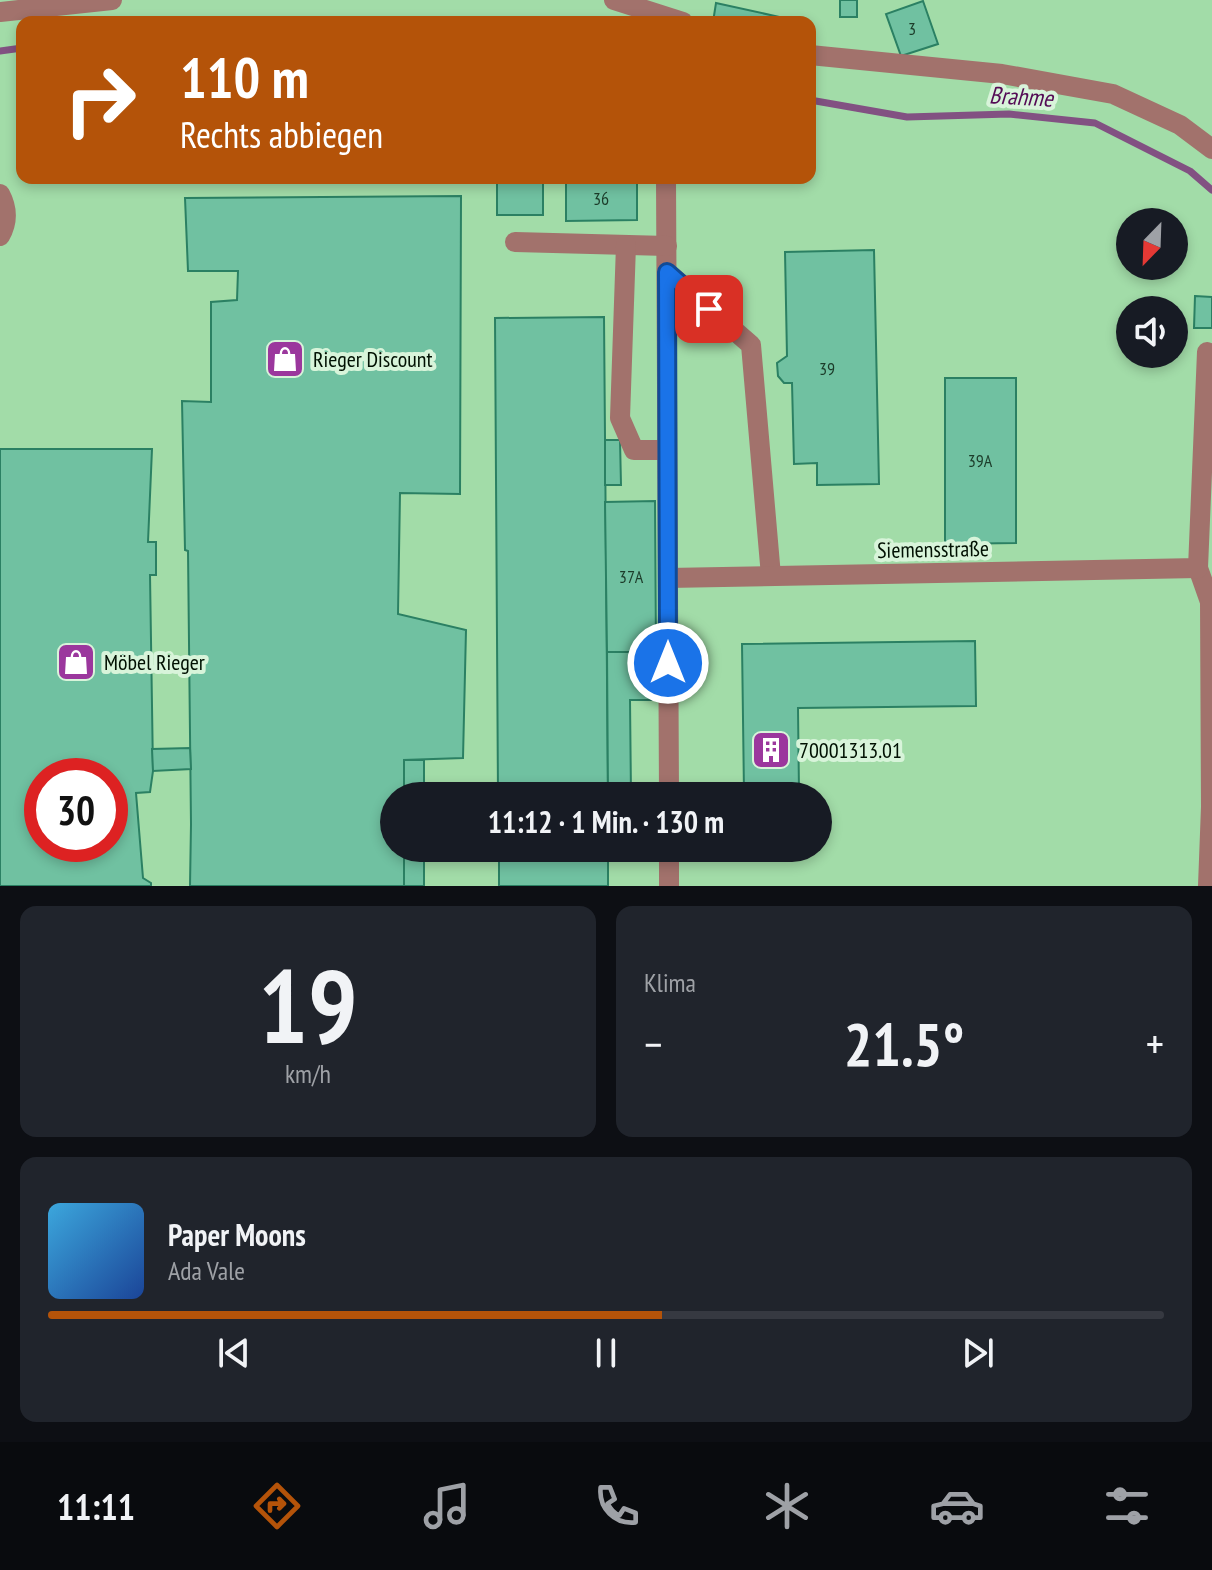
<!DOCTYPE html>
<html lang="de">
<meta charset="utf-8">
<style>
:root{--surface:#171b24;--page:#20242c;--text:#f1f3f6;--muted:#9ea1a6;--line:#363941;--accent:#b45309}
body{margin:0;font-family:"PT Sans Narrow",sans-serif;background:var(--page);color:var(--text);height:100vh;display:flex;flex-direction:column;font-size:30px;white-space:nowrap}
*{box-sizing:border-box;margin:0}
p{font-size:26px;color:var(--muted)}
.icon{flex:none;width:44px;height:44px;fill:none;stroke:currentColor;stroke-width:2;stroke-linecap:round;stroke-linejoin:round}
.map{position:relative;height:886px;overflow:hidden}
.side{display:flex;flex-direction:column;gap:20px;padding:20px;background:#0d0f14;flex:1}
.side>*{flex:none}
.hud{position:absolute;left:16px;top:16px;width:800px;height:168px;border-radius:16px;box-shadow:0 4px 12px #0003;background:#b45309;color:#fff;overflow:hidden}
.needle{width:52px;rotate:203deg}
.buttons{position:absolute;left:1116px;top:208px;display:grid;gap:16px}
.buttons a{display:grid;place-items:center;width:72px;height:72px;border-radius:50%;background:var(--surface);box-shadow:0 4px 12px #0003;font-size:40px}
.speed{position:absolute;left:24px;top:758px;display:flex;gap:16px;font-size:40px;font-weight:700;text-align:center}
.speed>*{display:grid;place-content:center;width:104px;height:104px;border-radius:50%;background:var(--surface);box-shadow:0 4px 12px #0003;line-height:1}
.speed .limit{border:12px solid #d22;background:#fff;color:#111}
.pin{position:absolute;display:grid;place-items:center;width:68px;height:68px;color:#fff;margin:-34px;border-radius:16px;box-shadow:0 4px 12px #0006}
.me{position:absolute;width:88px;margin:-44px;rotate:0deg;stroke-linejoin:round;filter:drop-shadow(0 0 6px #0008)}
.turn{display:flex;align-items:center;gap:28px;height:168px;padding:0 32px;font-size:36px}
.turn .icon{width:104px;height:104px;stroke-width:2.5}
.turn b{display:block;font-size:56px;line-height:68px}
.big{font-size:60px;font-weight:800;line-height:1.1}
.side .widget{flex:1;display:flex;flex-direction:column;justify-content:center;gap:12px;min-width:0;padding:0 28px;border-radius:16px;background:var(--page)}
.side .dial{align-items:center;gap:0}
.dial b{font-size:104px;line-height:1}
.song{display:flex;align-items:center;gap:24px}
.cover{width:96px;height:96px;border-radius:12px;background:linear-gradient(135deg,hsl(200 70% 55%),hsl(220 70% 35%))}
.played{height:8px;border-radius:4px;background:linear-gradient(90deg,var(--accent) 55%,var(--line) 55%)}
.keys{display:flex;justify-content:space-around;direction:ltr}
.heat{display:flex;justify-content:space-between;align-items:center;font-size:44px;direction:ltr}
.side .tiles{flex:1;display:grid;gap:20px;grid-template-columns:1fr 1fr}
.widget:last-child{grid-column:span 2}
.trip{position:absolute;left:380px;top:782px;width:452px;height:80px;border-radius:40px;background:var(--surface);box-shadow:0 4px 12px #0003;font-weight:800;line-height:80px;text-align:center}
.menu{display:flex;height:128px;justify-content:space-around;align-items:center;background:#090b0e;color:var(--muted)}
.menu .icon{width:56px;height:56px}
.menu .current{color:var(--accent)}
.menu b{font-size:36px;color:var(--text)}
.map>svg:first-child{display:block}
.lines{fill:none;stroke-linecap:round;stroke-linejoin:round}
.stream{stroke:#825182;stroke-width:7}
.building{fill:#70c1a1;stroke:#2b8063;stroke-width:2;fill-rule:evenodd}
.minor{stroke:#a2726c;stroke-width:20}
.route-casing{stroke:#114b97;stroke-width:20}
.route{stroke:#1a73e8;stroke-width:14}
.labels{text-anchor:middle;stroke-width:8;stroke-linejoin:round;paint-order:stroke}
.number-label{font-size:18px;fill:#1c3c2a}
.poi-label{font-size:22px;fill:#001002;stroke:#d8f4da;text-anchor:start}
.street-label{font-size:22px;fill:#001002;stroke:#d8f4da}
.water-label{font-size:24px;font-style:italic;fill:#540b55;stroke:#d8f4da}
</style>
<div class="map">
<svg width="1212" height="886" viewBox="0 0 1212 886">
<rect width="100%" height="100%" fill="#a2dca8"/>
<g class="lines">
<!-- stream -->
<g class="stream">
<polyline points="0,51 22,48"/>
<polyline points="810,100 907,117 1009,114 1095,123 1190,171 1212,190"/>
</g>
</g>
<!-- building -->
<g class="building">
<rect x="840" y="0" width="17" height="17"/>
<polygon points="923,1 938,44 901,56 886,14"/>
<polygon points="716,3 784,18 784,22 713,22"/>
<rect x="497" y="178" width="46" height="37"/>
<polygon points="566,178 637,178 637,220 566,221"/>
<polygon points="461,196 460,494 400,493 398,614 466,630 463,758 404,760 404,796 394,796 394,848 404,848 404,886 190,886 191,824 188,551 185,550 182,401 211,402 211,302 237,300 238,271 188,271 185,198"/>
<polygon points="874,250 879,484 817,485 817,463 794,464 792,383 784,383 778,376 777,363 787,356 785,252"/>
<polygon points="1195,296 1212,297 1212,328 1194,328"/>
<polygon points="604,317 608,796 498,796 495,318"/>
<polygon points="945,378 1016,378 1016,543 945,544"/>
<polygon points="605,440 620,440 621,485 605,485"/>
<path d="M0 449H152L148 542H156V575H150L153 771 150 792 136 793 143 878 151 883V886H0ZM42 776H110V844H42Z"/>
<polygon points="655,501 656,652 607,652 605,502"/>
<polygon points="975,641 976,706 798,708 799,792 744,793 742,644"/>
<polygon points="607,652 656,652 656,700 630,700 631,796 608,796"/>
<polygon points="190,748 191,769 153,771 152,749"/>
<rect x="404" y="760" width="20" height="36"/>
<rect x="404" y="848" width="20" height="38"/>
<rect x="499" y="848" width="109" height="38"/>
</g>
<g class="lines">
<!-- minor -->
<g class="minor">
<polyline points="614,0 683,22"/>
<polyline points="0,12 112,0"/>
<polyline points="810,55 1002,74 1113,94 1180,125 1212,149"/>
<polyline points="666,178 669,796"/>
<path d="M0 194C8 209 8 222 0 236"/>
<polyline points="515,242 667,246"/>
<polyline points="626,245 620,418 634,450 667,450"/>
<polyline points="667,272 751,345 771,576"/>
<polyline points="1198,568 1210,602 1211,807 1208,886"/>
<polyline points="668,578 1198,568 1207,352"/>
<polyline points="669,848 669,886"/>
</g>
</g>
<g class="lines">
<defs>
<polyline id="route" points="668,663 667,272 709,309"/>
</defs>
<!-- route casing -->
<use href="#route" class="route-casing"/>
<!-- route -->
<use href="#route" class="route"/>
</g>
<!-- icons -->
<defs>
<symbol id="shop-square" viewBox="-11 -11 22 22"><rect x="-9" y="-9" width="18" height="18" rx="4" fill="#9b379d" stroke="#d8f4da"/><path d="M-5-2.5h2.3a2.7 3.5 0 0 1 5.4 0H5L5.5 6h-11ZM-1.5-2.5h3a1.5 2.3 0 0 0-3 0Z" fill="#fff"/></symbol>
<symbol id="building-square" viewBox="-11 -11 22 22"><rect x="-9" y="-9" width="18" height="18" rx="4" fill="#9b379d" stroke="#d8f4da"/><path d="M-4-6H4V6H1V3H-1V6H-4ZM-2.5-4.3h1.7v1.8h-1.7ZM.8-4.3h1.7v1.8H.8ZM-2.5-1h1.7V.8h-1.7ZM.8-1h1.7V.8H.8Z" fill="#fff"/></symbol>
</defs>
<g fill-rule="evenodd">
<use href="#shop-square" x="263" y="337" width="44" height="44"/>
<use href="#shop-square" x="54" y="640" width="44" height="44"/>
<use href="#building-square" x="749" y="728" width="44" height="44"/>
</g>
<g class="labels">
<!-- number labels -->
<g class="number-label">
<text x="912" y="35">3</text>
<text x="601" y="205">36</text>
<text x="827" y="375">39</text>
<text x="980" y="467">39A</text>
<text x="631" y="583">37A</text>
</g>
<!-- poi labels -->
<g class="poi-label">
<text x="313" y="367">Rieger Discount</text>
<text x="104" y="670">Möbel Rieger</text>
<text x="799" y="758">70001313.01</text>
</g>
<!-- street labels -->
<g class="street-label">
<text transform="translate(933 549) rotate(-1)" y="8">Siemensstraße</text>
</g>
<!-- water labels -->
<g class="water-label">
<text transform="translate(1021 97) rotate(3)" y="8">Brahme</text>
</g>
</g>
</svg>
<div class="buttons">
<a><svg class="needle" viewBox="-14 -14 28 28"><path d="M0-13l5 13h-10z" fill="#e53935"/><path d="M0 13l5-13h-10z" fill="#9ea1a6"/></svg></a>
<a><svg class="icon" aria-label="sound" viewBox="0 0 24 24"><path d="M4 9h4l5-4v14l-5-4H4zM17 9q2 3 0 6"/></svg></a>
</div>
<div class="speed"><div class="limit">30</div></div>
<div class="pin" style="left:709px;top:309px;background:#d93025"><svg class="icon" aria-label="arrive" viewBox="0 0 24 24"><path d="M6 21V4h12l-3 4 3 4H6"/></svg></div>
<svg class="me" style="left:668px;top:663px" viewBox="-20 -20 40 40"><circle r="17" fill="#1a73e8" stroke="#fff" stroke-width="3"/><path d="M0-11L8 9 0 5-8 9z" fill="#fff"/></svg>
<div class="trip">11:12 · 1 Min. · 130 m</div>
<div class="hud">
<div class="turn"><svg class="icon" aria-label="right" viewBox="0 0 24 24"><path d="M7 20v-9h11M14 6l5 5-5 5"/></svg><div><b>110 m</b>Rechts abbiegen</div></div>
</div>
</div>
<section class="side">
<div class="tiles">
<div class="widget dial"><b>19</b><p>km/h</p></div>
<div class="widget"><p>Klima</p>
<div class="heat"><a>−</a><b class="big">21.5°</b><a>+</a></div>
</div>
<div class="widget">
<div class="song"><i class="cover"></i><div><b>Paper Moons</b><p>Ada Vale</p></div></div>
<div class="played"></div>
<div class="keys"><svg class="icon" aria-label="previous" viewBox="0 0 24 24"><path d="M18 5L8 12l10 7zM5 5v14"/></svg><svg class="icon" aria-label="pause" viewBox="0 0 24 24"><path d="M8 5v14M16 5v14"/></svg><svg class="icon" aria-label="next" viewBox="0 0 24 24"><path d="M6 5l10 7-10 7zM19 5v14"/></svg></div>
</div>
</div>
</section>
<nav class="menu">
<b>11:11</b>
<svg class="icon current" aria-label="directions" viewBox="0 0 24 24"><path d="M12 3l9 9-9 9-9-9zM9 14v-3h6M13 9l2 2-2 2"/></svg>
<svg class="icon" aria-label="music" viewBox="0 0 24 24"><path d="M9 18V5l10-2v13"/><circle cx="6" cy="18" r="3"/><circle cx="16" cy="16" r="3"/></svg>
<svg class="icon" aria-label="phone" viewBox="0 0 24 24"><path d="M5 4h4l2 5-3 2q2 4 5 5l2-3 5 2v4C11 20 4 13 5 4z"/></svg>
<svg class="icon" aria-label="climate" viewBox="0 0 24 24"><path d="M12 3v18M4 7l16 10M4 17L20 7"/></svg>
<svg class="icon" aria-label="car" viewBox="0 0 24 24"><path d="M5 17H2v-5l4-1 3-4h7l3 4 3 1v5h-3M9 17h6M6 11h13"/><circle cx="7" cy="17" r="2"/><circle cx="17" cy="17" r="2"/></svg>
<svg class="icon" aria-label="filters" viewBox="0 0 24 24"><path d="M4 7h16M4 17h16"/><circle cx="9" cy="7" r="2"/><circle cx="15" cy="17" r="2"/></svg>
</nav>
